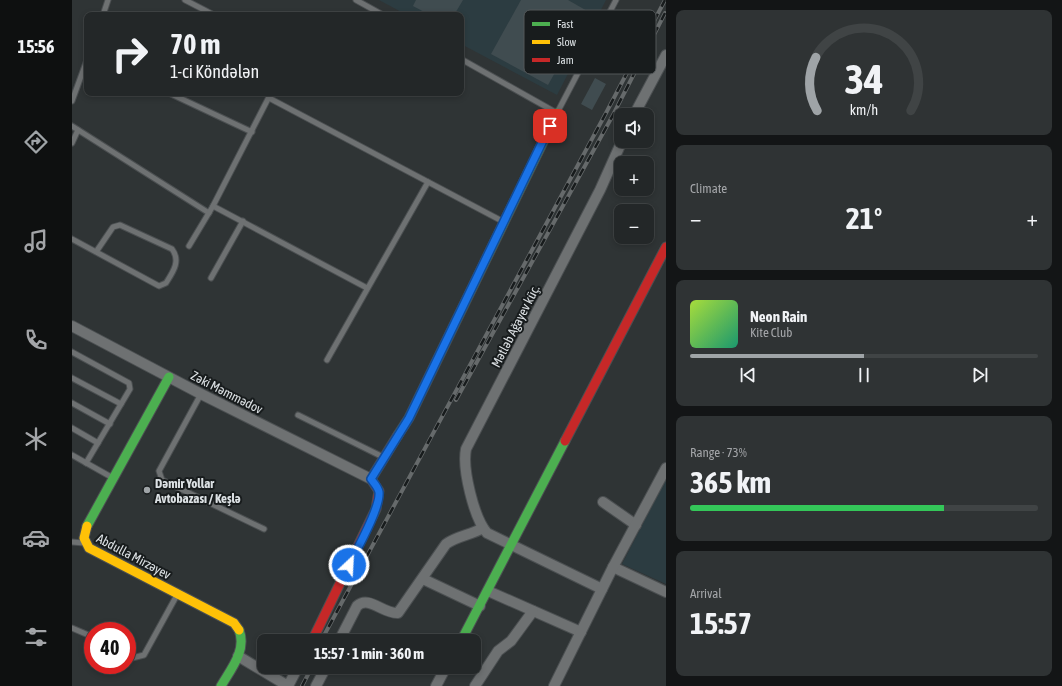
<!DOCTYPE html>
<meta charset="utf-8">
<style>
:root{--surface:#232728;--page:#2f3334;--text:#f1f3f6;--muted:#a3a5a8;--line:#404445;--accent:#9fa4a7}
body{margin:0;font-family:"Asap Condensed",sans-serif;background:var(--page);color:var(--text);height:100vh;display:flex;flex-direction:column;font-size:15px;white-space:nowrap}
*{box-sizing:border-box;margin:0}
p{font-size:13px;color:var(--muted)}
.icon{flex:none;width:22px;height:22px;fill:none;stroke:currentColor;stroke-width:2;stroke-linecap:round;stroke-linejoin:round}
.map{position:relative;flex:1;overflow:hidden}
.sheet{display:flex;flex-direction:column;gap:10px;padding:10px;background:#131516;width:396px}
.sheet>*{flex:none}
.hud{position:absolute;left:12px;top:12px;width:380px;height:84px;border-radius:8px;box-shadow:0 2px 6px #0003,0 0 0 1px var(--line);background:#232728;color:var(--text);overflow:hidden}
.buttons{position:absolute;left:542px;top:108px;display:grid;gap:8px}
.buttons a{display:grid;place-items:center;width:40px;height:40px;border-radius:8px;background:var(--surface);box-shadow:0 2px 6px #0003,0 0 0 1px var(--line);font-size:20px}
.speed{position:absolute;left:12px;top:622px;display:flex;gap:8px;font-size:20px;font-weight:700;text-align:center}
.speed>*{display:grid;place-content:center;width:52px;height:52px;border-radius:50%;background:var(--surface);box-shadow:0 2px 6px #0003,0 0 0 1px var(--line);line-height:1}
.speed .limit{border:6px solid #d22;background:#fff;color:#111}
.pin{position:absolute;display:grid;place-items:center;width:34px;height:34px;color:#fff;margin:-17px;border-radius:8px;box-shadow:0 2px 6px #0006}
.me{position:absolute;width:44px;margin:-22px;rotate:25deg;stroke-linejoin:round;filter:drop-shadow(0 0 3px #0008)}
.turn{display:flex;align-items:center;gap:14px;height:84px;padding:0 20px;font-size:18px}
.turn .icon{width:52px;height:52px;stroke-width:2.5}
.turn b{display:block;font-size:28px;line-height:34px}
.big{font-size:30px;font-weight:700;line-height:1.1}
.sheet .tile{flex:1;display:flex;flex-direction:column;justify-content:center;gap:6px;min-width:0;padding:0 14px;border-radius:8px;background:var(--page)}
.sheet .dial{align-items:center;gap:0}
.dial svg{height:104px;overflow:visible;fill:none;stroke:var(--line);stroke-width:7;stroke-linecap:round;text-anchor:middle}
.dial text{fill:var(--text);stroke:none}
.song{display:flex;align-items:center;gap:12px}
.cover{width:48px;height:48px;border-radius:6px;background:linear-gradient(135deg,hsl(80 70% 55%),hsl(160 70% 35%))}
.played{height:4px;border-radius:2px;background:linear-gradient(90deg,var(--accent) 50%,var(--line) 50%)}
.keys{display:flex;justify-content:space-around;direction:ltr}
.heat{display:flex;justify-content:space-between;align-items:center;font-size:22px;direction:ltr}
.charge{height:6px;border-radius:3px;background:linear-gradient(90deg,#34c759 73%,var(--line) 0)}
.trip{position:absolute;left:185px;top:634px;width:224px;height:40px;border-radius:8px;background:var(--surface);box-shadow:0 2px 6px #0003,0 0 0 1px var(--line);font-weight:700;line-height:40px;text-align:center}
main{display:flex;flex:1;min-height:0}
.menu{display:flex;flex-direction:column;width:72px;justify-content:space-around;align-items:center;background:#0e1010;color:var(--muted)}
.menu .icon{width:28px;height:28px}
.menu .active{color:var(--accent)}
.menu b{font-size:18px;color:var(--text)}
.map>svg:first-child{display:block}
.built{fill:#2c3c41}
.building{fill:#404c50}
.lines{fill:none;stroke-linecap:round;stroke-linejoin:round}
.lane-casing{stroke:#4b4f51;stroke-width:7}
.street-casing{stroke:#4b4f51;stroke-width:12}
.fast-casing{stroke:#4b4f51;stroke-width:11}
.slow-casing{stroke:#4b4f51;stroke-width:11}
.jam-casing{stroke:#4b4f51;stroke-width:11}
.lane{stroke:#6e7172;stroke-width:5}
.street{stroke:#6e7172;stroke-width:10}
.fast{stroke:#4caf50;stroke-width:9}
.slow{stroke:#ffc107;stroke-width:9}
.jam{stroke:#c62828;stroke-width:9}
.rail-casing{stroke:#666a6b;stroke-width:4}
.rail{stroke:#181c1d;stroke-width:2.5;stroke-dasharray:8;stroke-linecap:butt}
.route-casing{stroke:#114b97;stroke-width:10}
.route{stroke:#1a73e8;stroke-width:7}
.poi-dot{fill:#9fa4a7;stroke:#181c1d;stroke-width:1.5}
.labels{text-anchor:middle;stroke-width:4;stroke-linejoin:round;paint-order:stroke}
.street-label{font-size:13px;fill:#dce1e4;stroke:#181c1d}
.poi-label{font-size:13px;font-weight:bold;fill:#dce1e4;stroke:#181c1d;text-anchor:start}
.key{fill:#181c1d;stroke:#535759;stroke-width:1}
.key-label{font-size:11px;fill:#dce1e4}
</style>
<main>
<nav class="menu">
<b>15:56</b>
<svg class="icon active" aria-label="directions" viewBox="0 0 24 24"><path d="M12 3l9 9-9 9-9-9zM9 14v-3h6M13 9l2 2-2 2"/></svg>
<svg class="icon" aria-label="music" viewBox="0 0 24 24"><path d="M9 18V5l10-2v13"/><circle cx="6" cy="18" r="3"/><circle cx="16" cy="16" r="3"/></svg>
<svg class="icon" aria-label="phone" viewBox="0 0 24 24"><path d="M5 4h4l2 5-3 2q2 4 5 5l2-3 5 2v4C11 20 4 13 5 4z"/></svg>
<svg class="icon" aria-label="climate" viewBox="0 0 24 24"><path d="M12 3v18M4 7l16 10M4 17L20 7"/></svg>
<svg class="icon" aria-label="car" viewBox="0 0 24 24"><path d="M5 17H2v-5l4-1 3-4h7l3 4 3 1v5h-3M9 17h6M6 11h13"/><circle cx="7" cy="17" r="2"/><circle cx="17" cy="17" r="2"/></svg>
<svg class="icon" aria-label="filters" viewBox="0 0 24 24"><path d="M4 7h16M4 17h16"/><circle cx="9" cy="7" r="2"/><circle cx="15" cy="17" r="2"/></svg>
</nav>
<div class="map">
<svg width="594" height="686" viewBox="0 0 594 686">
<rect width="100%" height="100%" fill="#2f3435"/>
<!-- built -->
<g class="built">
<polygon points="307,0 534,0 485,95 389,44 389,15 335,15"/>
<polygon points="594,479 594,584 550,564"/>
</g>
<!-- building -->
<g class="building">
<polygon points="344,0 391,0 382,15 358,15 341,6"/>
<polygon points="449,0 496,0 517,12 476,85 419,54"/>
<polygon points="523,78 534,84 520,110 509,104"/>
</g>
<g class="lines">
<defs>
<g id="lane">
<polyline points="113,0 142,15"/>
<polyline points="284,0 311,15"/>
<polyline points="31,15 36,0"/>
<polyline points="389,59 485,113 544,0"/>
<polyline points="97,93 180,132"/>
<polyline points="197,98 430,221"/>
<polyline points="0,101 15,60"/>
<polyline points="0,126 137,213"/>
<polyline points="0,143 6,130"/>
<polyline points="141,206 295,288"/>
<path d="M0 239 87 286 94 283C101 272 109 261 100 249L48 225 41 227 24 252"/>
<polyline points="117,246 141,206 199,93"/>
<polyline points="139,278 171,221"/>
<polyline points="0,352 57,383 58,389 14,463"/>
<polyline points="255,360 356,182"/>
<polyline points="0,378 49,404"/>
<polyline points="129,394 87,471 90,480 192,529"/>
<polyline points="0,403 38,424"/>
<polyline points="226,415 311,457"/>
<polyline points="0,428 26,443"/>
<polyline points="0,455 41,478"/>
<polyline points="0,542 12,543"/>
<polyline points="0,628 21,637"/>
<polyline points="55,656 60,658 72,655 105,595"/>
</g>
<g id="street">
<polyline points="562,115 594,55"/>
<polyline points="0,326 129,394 299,479"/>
<polyline points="531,502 564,525"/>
<polyline points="541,567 594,592"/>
<polyline points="351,579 408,606"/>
<path d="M530 589 415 533C402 518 390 469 394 449L528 190 550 141"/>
<polyline points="416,591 509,632"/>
<path d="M267 641 285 606C297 595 311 614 326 613L374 544C385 536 399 535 411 528"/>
<polyline points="166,656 216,686 226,667"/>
<polyline points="244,686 254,667"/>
<polyline points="364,686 374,667"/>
<polyline points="403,686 426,651 439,641 461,611"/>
<polyline points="482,686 541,567 594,468"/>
</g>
<g id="fast">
<polyline points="326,435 337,418 485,113"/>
<polyline points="15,526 97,377"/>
<polyline points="389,641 493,441"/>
<path d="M149 686C159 669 175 650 167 630"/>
</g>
<polyline id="slow" points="15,526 12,538 17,548 162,623 167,630"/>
<g id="jam">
<polyline points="493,441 594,247"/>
<polyline points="240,641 304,509 307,491 299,479 326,435"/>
</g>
</defs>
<!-- lane casing -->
<use href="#lane" class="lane-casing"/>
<!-- street casing -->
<use href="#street" class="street-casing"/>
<!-- fast casing -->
<use href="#fast" class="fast-casing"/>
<!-- slow casing -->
<use href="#slow" class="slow-casing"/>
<!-- jam casing -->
<use href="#jam" class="jam-casing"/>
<!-- lane -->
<use href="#lane" class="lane"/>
<!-- street -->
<use href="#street" class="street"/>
<!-- fast -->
<use href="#fast" class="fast"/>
<!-- slow -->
<use href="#slow" class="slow"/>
<!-- jam -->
<use href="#jam" class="jam"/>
<defs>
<g id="rail">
<polyline points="384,400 541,115 593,13"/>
<polyline points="249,641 534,113 593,0"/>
<polyline points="230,686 240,667"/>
</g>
</defs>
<!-- rail casing -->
<use href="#rail" class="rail-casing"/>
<!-- rail -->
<use href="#rail" class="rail"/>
</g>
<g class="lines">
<defs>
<path id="route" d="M277 565C285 549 309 507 307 492 306 487 302 483 299 479L337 418 478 126"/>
</defs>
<!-- route casing -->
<use href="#route" class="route-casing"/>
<!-- route -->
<use href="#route" class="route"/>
</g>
<!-- markers -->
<circle class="poi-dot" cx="75" cy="490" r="4"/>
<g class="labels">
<!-- street labels -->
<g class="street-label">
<text transform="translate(443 326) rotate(-63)" y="5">Mətləb Ağayev küç.</text>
<text transform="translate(155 392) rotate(27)" y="5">Zəki Məmmədov</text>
<text transform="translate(62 556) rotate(28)" y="5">Abdulla Mirzəyev</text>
</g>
<!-- poi labels -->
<g class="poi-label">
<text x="83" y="488">Dəmir Yollar<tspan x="83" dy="15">Avtobazası / Keşlə</tspan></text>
</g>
</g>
<!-- legend -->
<rect x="452" y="10" width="132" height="64" rx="6" class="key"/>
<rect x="460" y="22" width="18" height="4" fill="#4caf50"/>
<rect x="460" y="40" width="18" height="4" fill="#ffc107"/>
<rect x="460" y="58" width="18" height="4" fill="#c62828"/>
<g class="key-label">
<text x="485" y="28">Fast</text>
<text x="485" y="46">Slow</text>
<text x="485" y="64">Jam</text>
</g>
</svg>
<div class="buttons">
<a><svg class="icon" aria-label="sound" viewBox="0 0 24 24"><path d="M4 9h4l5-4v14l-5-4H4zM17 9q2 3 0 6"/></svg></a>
<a>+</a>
<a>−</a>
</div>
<div class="speed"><div class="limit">40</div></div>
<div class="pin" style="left:478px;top:126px;background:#d93025"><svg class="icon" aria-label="arrive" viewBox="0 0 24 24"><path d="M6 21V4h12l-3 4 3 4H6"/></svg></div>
<svg class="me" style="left:277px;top:565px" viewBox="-20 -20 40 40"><circle r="17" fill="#1a73e8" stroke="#fff" stroke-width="3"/><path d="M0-11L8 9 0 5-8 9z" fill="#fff"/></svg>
<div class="trip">15:57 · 1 min · 360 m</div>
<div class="hud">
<div class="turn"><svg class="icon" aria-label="right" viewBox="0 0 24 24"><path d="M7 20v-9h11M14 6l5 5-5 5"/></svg><div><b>70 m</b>1-ci Köndələn</div></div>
</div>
</div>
<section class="sheet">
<div class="tile dial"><svg viewBox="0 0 100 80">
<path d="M14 69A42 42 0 1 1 86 69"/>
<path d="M14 69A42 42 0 0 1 13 28" stroke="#9fa4a7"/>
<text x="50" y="56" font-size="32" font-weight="700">34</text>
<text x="50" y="72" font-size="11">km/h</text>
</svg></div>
<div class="tile"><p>Climate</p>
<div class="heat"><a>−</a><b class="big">21°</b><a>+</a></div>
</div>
<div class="tile">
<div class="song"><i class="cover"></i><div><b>Neon Rain</b><p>Kite Club</p></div></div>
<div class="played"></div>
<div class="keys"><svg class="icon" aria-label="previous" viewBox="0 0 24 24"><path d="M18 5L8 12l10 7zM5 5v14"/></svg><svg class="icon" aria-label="pause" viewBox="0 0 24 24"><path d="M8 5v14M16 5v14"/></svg><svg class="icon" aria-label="next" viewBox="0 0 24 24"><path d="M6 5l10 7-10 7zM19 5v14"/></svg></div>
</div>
<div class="tile"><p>Range · 73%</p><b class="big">365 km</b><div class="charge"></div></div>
<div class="tile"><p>Arrival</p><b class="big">15:57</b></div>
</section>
</main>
